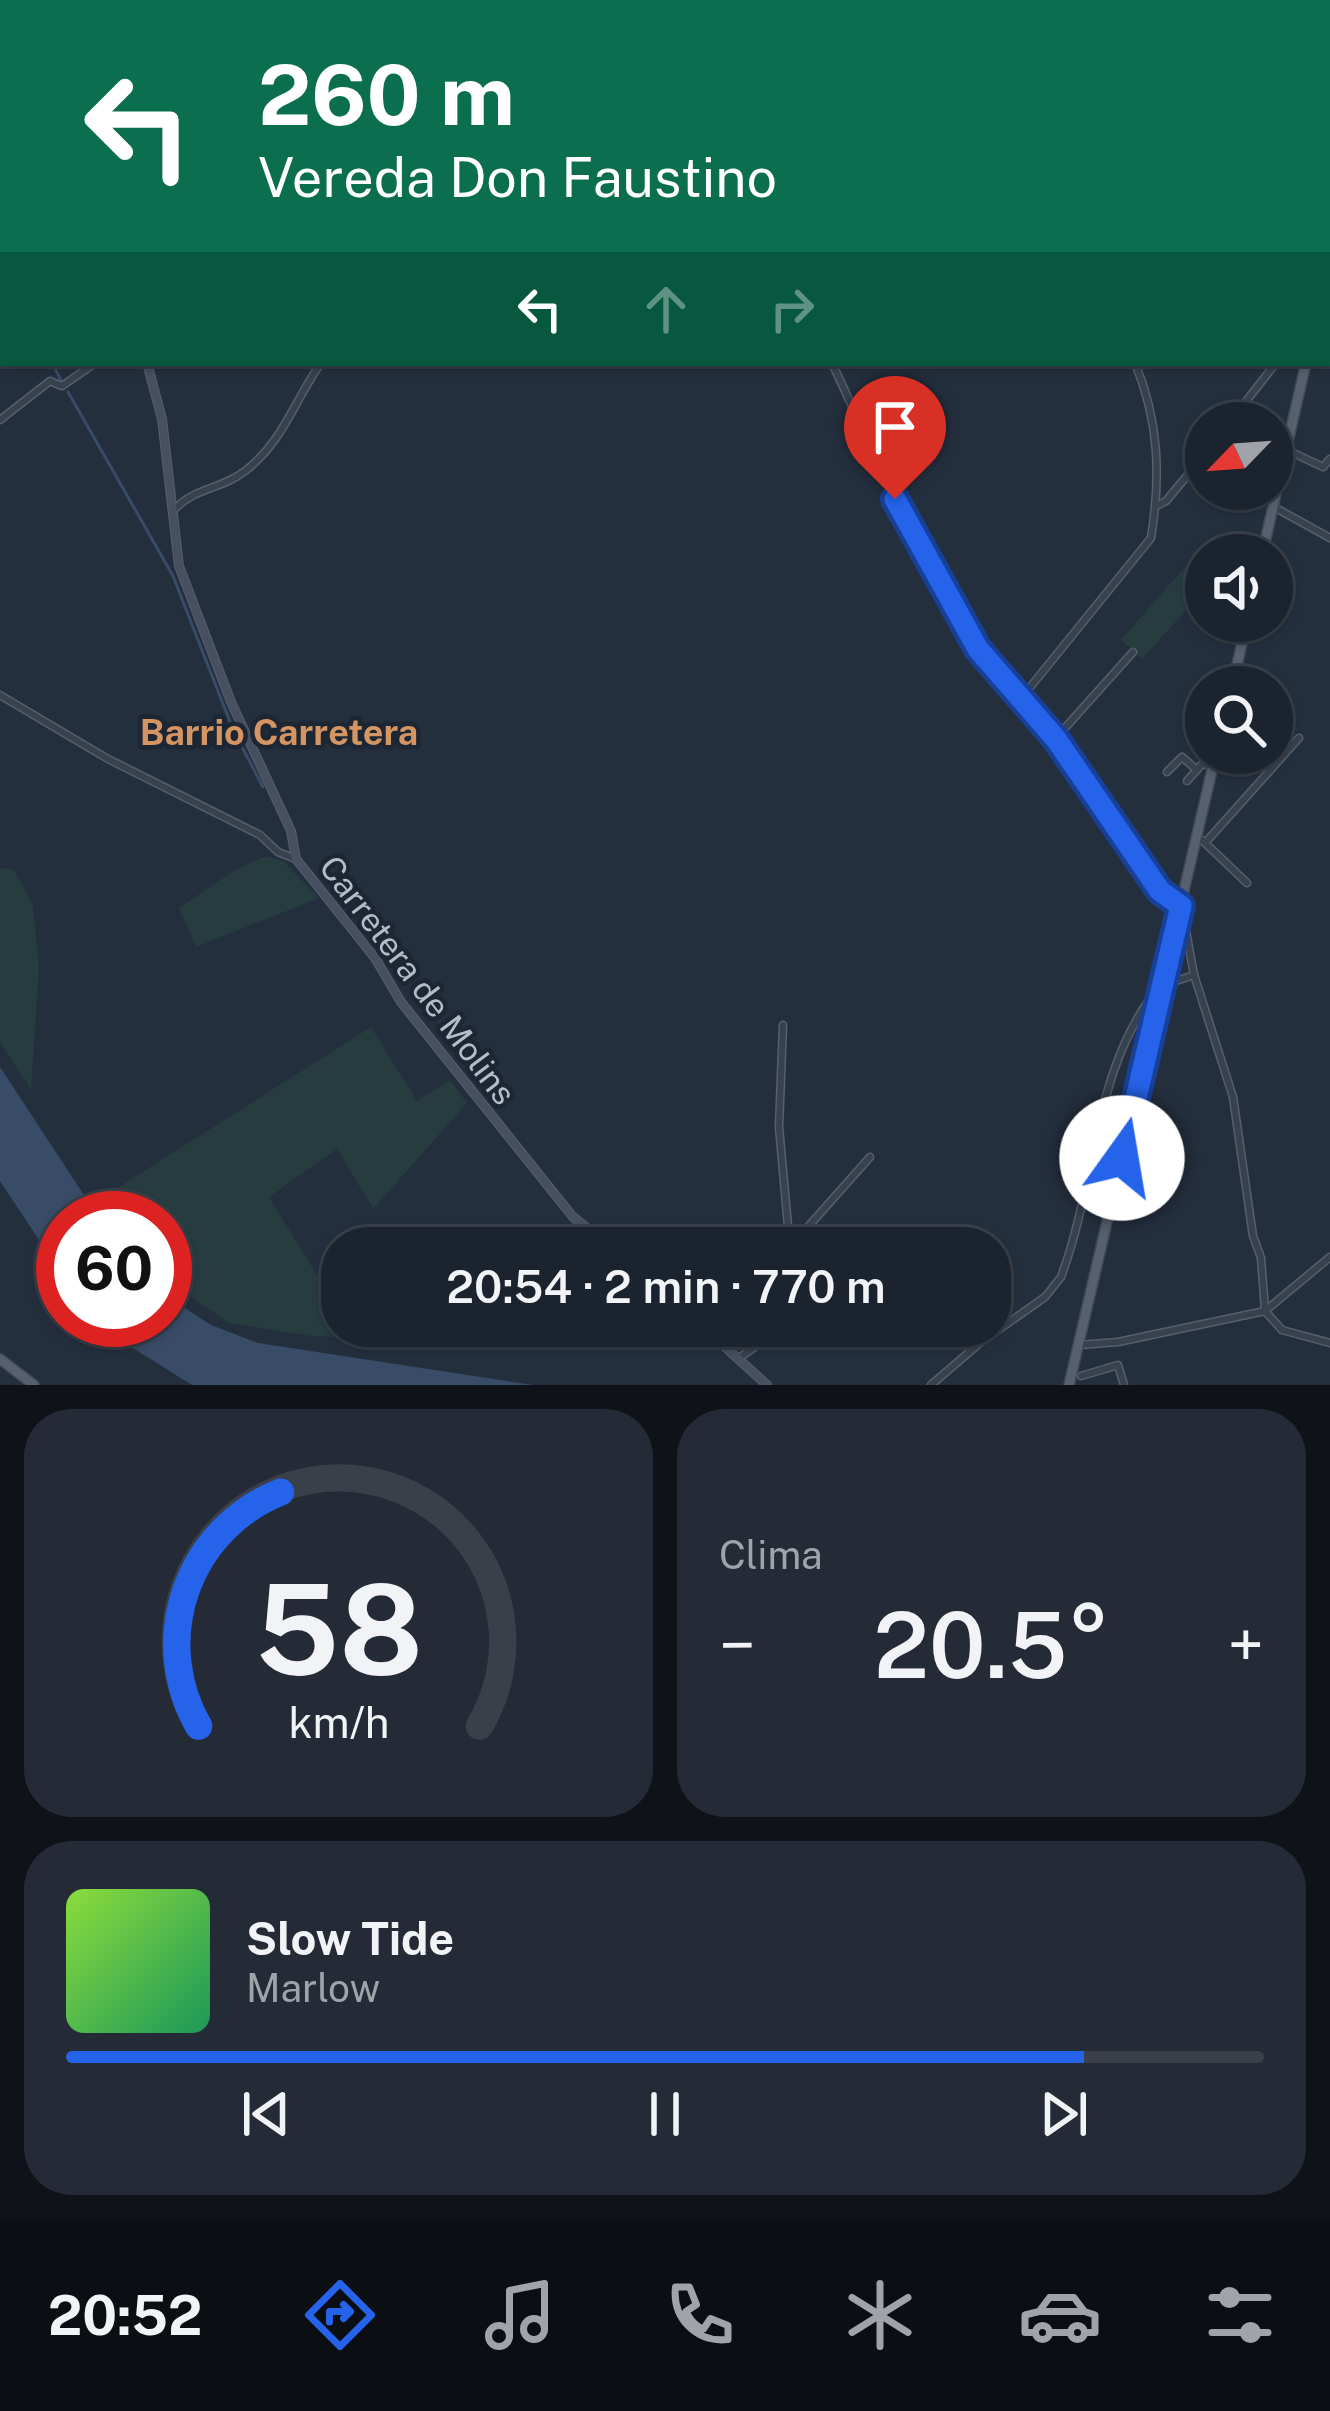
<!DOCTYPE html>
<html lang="es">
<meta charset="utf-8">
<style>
:root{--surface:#1b232e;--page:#242b36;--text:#f1f3f6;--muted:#a0a4aa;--line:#39404a;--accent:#2563eb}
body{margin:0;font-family:"Public Sans",sans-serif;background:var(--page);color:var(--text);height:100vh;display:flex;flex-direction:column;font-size:45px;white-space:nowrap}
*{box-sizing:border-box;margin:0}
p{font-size:39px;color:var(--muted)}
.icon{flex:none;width:66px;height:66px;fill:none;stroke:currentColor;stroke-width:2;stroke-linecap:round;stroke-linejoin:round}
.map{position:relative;height:1385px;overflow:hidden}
.sheet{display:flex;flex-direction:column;gap:24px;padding:24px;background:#0f1319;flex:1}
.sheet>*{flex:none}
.top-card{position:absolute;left:0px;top:0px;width:1332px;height:366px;box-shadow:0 3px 9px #0004,0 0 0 3px var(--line);background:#0b6e4f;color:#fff;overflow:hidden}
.needle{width:78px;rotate:245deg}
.fabs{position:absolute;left:1185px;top:402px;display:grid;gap:24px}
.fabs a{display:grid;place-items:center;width:108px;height:108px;border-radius:50%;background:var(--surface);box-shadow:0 3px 9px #0004,0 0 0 3px var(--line);font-size:60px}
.speed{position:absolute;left:36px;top:1191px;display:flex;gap:24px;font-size:60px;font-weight:700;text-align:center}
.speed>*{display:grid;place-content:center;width:156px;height:156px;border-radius:50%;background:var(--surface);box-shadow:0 3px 9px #0004,0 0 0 3px var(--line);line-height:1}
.speed .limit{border:18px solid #d22;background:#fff;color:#111}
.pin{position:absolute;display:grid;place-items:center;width:102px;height:102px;color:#fff;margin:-123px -51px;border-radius:50% 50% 50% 0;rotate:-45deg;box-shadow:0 0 12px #0007}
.pin .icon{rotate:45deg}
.me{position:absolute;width:132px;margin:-66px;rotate:13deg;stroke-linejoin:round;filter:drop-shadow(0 0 9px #0008)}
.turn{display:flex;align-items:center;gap:42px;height:252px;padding:0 60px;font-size:54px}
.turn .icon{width:156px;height:156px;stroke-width:2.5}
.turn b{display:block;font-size:84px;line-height:102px}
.lanes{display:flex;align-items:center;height:114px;padding:0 60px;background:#0003;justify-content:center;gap:60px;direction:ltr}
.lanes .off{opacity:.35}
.big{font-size:90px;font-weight:600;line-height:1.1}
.sheet .tile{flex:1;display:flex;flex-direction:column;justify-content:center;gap:18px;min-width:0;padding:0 42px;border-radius:48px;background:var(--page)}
.sheet .dial{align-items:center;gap:0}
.dial svg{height:312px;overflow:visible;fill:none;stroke:var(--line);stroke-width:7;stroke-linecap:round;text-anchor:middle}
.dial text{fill:var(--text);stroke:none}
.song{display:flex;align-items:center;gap:36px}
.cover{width:144px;height:144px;border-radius:18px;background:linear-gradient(135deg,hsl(90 70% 55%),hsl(150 70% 35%))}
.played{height:12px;border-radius:6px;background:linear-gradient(90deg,var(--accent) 85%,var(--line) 85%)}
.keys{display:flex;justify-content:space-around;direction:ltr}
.heat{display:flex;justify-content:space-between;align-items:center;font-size:66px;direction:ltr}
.sheet .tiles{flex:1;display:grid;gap:24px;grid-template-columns:1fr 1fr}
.tile:last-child{grid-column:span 2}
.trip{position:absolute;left:321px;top:1227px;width:690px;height:120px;border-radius:48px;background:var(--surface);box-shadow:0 3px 9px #0004,0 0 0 3px var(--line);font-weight:600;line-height:120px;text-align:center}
.tabs{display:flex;height:192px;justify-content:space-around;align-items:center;background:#0b0e12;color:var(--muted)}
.tabs .icon{width:84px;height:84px}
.tabs .on{color:var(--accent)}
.tabs b{font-size:54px;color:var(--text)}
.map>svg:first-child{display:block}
.green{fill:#263c3f}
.water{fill:#394c67}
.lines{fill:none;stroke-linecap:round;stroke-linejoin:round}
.stream{stroke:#394c67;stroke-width:3}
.street-casing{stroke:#565f6c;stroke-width:9}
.secondary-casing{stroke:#565f6c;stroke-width:10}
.primary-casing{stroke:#414a57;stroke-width:12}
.street{stroke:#38414e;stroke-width:6}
.secondary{stroke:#465061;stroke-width:8}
.primary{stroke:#56606e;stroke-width:9}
.route-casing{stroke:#184099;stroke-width:30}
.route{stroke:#2563eb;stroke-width:21}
.labels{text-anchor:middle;stroke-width:9;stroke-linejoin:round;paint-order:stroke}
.street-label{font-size:33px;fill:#b4bcc9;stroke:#1d2633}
.neighbourhood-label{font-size:36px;font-weight:bold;fill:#d59563;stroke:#1d2633}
</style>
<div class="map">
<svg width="1330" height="1385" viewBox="0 0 1330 1385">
<rect width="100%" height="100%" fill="#242f3e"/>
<!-- green -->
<g class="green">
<polygon points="1185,567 1206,588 1142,659 1121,640"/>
<polygon points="266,856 283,861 319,898 196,947 179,908 235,870"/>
<polygon points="0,868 14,870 33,906 39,967 31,1089 0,1042"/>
<polygon points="371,1027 417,1101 450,1080 467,1103 373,1209 337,1149 269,1197 342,1316 342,1326 372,1326 360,1338 311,1336 229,1323 165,1279 165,1218 110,1218 98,1200"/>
</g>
<!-- water -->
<g class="water">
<polygon points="0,1067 99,1218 63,1218 63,1276 0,1181"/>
<polygon points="165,1295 211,1325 258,1343 533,1385 192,1385 112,1335 99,1320 165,1320"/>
</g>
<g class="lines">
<!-- stream -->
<g class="stream">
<polyline points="0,283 3,287"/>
<polyline points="52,363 61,380"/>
<polyline points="68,392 173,576 234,732 263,787"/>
</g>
<defs>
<g id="street">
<polyline points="545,0 547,3"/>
<polyline points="670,0 672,3"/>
<polyline points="1214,0 1215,3"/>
<polyline points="9,3 15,0"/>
<polyline points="734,3 741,0"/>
<polyline points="779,3 779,0"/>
<polyline points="0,8 3,6"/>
<polyline points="0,86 3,87"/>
<polyline points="0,114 3,112"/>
<polyline points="0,159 3,156"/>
<polyline points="0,291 2,294"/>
<polyline points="832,363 895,499 978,648 1056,739 1160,891 1180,906"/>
<polyline points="0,420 50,381 62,386 95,363"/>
<polyline points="1229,423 1276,363"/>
<polyline points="1287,450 1323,467 1330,459"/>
<polyline points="1156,506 1166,501 1206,453"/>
<polyline points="1274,507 1330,538"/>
<path d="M173 511C194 487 221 490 245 471 283 442 294 401 321 363"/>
<polyline points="0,695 108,759 260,835 278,852 296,859"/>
<path d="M1023 696 1151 538C1161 476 1159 421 1135 363"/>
<polyline points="1056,738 1133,652"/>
<polyline points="1259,753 1273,766"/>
<polyline points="1167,772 1182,757 1197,770"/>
<polyline points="1187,781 1202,764 1213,766"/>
<polyline points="1202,840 1247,883"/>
<polyline points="1205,843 1299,738"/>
<polyline points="1178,917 1186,931 1194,975 1233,1097 1253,1236 1261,1258 1265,1311 1282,1330 1330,1343"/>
<polyline points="1164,985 1194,975"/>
<polyline points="783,1025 779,1127 790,1248"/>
<polyline points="789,1236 807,1228 870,1157"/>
<polyline points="1079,1345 1118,1342 1265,1311 1330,1257"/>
<polyline points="739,1358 785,1326"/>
<polyline points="1081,1376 1118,1365 1124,1385"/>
<path d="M931 1385 981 1342 1045 1297 1061 1277C1099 1175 1090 1073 1161 983"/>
</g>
<g id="secondary">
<polyline points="0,57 3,69"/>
<polyline points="147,363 162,419 179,566 231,702 291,831 296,859 375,958 401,1002 573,1217 612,1248"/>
<polyline points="702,1326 767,1385"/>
</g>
<g id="primary">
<polyline points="1329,214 1330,214"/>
<polyline points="1329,253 1330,253"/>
<polyline points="1329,283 1330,281"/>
<polyline points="1262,555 1306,363"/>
<polyline points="1232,687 1247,621"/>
<polyline points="0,1359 34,1385"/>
<polyline points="1069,1385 1216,753"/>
</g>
</defs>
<!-- street casing -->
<use href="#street" class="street-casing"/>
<!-- secondary casing -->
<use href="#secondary" class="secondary-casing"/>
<!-- primary casing -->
<use href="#primary" class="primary-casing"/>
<!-- street -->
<use href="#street" class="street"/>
<!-- secondary -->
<use href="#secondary" class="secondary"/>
<!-- primary -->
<use href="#primary" class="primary"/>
</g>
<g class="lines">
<defs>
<polyline id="route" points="895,499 978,649 1056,739 1160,891 1181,906 1122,1158"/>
</defs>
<!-- route casing -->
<use href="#route" class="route-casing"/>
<!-- route -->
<use href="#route" class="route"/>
</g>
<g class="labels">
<!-- street labels -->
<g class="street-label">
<text transform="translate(418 980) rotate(53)" y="12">Carretera de Molins</text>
</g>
<!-- neighbourhood labels -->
<g class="neighbourhood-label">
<text x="279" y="745">Barrio Carretera</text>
</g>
</g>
</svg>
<div class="fabs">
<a><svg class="needle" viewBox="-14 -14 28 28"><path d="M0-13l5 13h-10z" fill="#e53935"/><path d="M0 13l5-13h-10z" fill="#a0a4aa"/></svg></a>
<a><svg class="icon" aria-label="sound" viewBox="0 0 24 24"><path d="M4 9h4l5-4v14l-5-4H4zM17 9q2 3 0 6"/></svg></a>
<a><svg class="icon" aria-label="search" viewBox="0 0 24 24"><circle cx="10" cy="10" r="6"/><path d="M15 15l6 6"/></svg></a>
</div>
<div class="speed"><div class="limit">60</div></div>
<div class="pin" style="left:895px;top:499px;background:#d93025"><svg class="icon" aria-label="arrive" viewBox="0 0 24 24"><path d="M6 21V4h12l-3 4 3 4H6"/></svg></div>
<svg class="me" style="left:1122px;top:1158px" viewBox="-20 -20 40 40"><circle r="19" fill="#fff"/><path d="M0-13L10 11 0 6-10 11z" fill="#2563eb"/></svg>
<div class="trip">20:54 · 2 min · 770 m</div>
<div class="top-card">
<div class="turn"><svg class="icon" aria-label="left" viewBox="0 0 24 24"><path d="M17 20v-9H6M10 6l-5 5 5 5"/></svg><div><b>260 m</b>Vereda Don Faustino</div></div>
<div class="lanes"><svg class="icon" aria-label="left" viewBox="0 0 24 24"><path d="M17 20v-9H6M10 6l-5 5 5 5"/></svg><svg class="icon off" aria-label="ahead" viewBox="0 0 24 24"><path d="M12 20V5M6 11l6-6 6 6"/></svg><svg class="icon off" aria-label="right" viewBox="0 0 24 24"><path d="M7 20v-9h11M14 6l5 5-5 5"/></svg></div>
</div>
</div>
<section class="sheet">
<div class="tiles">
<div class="tile dial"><svg viewBox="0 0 100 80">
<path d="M14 69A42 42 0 1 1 86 69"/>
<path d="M14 69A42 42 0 0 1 35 9" stroke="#2563eb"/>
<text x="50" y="56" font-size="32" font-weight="700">58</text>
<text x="50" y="72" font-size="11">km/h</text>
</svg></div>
<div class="tile"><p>Clima</p>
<div class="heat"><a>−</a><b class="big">20.5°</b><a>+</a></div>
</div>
<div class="tile">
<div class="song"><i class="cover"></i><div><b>Slow Tide</b><p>Marlow</p></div></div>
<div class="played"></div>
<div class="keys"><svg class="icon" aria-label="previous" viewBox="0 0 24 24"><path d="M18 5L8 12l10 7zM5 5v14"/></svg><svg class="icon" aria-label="pause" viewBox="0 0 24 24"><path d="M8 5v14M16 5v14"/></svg><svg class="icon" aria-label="next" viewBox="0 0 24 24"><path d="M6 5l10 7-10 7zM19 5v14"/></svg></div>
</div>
</div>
</section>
<nav class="tabs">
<b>20:52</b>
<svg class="icon on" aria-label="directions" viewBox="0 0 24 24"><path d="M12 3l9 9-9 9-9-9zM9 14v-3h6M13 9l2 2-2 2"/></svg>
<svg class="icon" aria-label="music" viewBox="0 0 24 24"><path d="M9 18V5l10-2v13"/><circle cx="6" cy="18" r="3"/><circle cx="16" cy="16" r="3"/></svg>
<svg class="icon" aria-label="phone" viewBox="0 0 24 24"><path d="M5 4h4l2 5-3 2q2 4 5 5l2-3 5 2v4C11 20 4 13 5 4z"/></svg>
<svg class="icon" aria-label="climate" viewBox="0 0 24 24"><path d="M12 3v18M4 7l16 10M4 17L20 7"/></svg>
<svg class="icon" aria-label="car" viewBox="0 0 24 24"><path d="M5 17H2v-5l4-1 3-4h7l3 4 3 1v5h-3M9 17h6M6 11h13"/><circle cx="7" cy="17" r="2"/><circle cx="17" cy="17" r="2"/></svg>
<svg class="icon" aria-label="filters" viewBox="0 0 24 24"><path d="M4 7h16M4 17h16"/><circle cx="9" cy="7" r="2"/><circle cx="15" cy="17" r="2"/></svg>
</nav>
